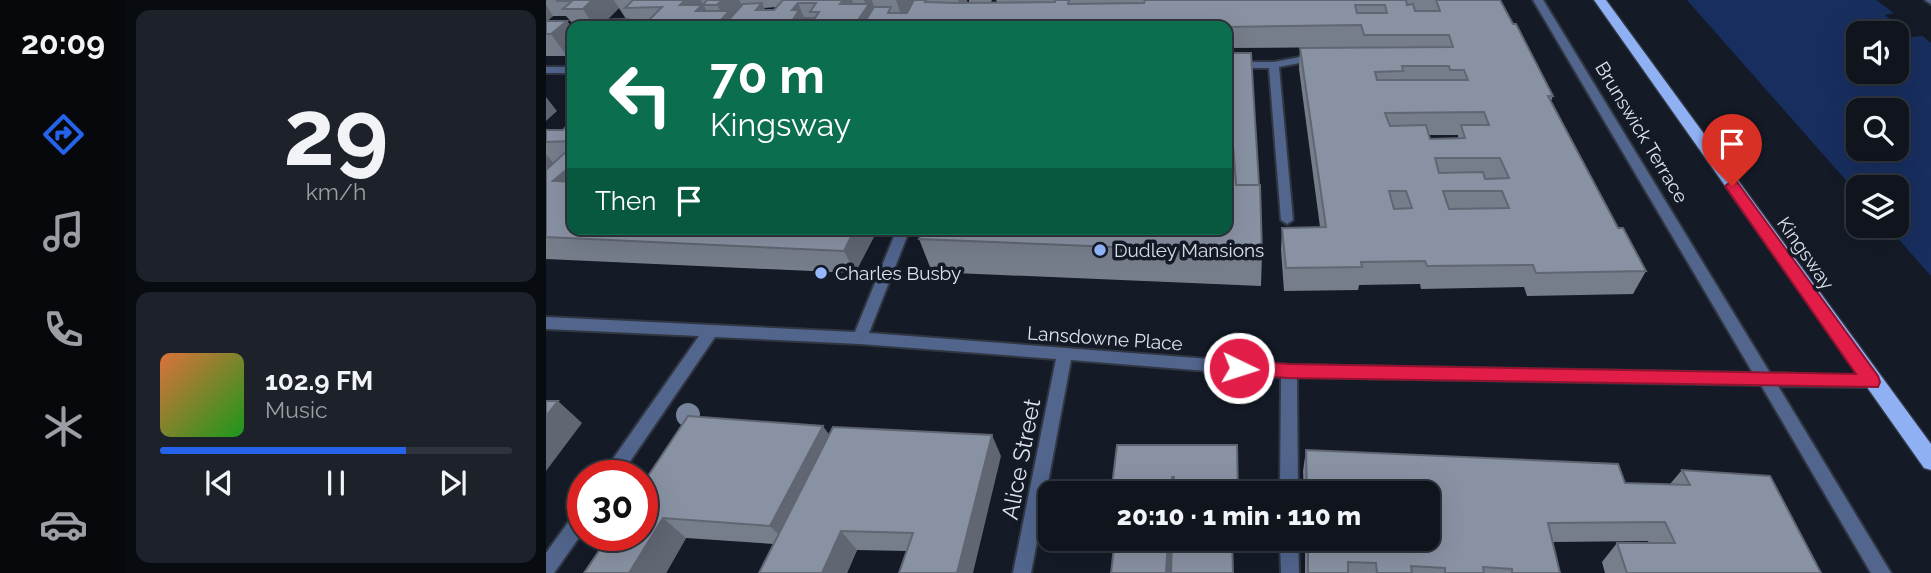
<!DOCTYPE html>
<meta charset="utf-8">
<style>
:root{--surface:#0f141d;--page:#1d212a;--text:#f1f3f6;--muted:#9b9ea4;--line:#2f333b;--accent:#2563eb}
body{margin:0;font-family:Raleway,sans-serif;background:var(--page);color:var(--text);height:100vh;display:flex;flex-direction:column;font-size:26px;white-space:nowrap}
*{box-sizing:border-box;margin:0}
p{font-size:23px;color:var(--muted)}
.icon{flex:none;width:38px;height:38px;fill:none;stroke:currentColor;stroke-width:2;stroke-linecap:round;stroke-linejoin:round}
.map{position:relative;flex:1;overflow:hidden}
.drawer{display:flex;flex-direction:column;gap:10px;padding:10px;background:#080b10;width:420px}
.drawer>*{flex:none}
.guide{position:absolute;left:21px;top:21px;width:665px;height:214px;border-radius:14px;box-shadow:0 7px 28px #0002,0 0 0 2px var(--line);background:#0b6e4f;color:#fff;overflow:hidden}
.controls{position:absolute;left:1300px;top:21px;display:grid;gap:14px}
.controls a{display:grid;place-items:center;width:63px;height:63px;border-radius:14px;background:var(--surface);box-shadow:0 7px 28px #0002,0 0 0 2px var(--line);font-size:35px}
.speed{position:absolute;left:21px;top:460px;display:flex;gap:14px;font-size:35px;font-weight:700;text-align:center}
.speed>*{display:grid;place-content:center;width:91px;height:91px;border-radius:50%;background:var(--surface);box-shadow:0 7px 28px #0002,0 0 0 2px var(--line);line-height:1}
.speed .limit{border:10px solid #d22;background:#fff;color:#111}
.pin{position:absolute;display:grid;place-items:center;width:60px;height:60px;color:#fff;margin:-72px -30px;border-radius:50% 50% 50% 0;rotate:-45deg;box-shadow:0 0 7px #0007}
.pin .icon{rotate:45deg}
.me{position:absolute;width:77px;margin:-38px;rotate:94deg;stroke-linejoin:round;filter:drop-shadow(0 0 5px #0008)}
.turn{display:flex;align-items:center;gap:24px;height:147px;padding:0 28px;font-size:32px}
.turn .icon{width:91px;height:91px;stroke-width:2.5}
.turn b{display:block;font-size:49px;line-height:60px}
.then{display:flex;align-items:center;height:66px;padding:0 28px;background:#0003;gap:14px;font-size:26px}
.drawer .tile{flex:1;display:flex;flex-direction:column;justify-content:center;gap:10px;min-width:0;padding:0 24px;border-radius:14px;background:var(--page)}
.drawer .dial{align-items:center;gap:0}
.dial b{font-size:91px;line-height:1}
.song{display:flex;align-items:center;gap:21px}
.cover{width:84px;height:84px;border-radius:10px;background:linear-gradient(135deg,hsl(20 70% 55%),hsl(120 70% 35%))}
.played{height:7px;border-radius:4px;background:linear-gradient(90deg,var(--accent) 70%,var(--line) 70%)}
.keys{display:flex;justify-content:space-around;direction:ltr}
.trip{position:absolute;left:492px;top:481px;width:402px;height:70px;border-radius:14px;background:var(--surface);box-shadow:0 7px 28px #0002,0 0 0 2px var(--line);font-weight:800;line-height:70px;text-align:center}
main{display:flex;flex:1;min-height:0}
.tabs{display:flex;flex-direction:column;width:126px;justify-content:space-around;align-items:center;background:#06080c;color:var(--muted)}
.tabs .icon{width:49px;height:49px}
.tabs .on{color:var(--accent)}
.tabs b{font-size:32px;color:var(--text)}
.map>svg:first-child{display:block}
.green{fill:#182e5e;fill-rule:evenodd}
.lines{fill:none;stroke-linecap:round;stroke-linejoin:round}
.pedestrian-casing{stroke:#303742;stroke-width:4}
.minor-casing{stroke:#303742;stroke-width:4}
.primary-casing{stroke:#303742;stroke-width:3}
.pedestrian{fill:#51658d;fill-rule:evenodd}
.minor{fill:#51658d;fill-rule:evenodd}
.primary{fill:#8fb1f4;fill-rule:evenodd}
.tree{fill:#77849b}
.wall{fill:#767e8c;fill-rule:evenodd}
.shaded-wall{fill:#606672}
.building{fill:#8992a3;stroke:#606672;stroke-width:2;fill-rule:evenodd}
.route{fill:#e11d48;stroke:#92132f;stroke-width:2}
.poi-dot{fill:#94b7fd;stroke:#141b27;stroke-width:2.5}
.labels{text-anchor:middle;stroke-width:7;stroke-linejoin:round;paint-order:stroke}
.street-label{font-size:19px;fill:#dde2eb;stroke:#141b27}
.poi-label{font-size:19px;fill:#dde2eb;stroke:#141b27;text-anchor:start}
.near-street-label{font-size:23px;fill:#dde2eb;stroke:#141b27}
</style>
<main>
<nav class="tabs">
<b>20:09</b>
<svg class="icon on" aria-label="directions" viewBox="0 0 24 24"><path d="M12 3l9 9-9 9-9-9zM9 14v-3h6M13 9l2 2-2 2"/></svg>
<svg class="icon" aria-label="music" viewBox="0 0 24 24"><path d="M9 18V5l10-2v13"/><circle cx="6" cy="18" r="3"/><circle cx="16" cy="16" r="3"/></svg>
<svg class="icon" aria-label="phone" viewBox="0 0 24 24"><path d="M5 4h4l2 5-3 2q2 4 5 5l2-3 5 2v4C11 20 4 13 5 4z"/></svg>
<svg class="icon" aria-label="climate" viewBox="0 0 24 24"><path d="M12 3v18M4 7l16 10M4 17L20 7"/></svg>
<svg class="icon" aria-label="car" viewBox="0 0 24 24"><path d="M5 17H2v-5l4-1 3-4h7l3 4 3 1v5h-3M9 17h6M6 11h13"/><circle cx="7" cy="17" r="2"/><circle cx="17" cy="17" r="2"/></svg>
</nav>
<section class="drawer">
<div class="tile dial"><b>29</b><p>km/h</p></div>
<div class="tile">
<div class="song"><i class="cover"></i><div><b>102.9 FM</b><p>Music</p></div></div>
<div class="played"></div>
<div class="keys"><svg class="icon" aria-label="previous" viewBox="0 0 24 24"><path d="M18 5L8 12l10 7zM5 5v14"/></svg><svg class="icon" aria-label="pause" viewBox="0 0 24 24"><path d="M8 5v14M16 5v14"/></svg><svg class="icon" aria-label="next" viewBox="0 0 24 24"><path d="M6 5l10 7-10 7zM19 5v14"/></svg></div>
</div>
</section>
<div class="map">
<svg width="1385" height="573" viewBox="0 0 1385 573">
<rect width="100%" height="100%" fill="#141b27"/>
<!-- green -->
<path class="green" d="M1141 0H1330L1348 13 1339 15 1366 37 1377 36 1385 43V276L1341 226H1351V187H1312V194ZM1312 33H1351V72H1312ZM1312 110H1351V149H1312Z"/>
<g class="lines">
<defs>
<polygon id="pedestrian" points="1379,0 1385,0 1385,4"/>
<g id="minor">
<polygon points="987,0 997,0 1224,373 1331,377 1333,381 1331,385 1325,387 1232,386 1345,573 1325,573 1215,385 751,377 752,494 734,494 735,377 525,360 485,573 467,573 510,359 314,344 169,337 74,476 55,476 153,336 0,329 0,317 309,332 351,229 364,229 323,333 743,365 1207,373"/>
<polygon points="770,54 775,57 774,59 733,67 747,220 741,224 735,220 723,68 681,68 681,62 728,62"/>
<rect x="0" y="67" width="26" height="6"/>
<polygon points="37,508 37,532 8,573 0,573 0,553 31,510"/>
<polygon points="734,539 752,539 753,573 735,573"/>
</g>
<polygon id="primary" points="1048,0 1060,0 1385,444 1385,470 1378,468"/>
</defs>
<!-- pedestrian casing -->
<use href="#pedestrian" class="pedestrian-casing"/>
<!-- minor casing -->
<use href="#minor" class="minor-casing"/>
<!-- primary casing -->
<use href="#primary" class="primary-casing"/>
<!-- pedestrian -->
<use href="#pedestrian" class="pedestrian"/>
<!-- minor -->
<use href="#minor" class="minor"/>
<!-- primary -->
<use href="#primary" class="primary"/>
</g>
<!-- trees -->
<circle class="tree" cx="142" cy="415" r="12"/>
<!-- wall -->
<g class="wall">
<path d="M0 0H421V2H423V0H446L445 2H451L450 0H954L1007 96 1005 101 1072 228 1100 271 1087 294 981 296 978 287 875 289 874 284 813 285 812 290 738 291 735 250 736 228 774 227 753 69 754 48 812 47 681 48V26H29L20 16H7L1 21H21L26 28V52L21 56H0ZM231 7 228 10H219L218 8ZM73 8 80 19 61 20ZM883 135H912V138L884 139Z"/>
<polygon points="26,120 26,229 332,229 309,273 0,259 0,130 17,130"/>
<polygon points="373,239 716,253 715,286 386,272"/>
<polygon points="283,434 455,456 361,551 311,550 301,573 213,573 228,544 140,538 120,573 38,573 96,485"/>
<polygon points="760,450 1079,483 1124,484 1136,470 1275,573 1059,573 1056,562 1071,543 1103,543 1102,541 1007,542 1014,573 759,573 759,539 882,539 882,494 758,494 757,471"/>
<polygon points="563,539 693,539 693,550 626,543 624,573 565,573 567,551 566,552"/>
</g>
<!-- shaded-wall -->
<g class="shaded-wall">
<polygon points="46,0 68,0 73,8 54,26 48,26 37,9"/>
<polygon points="139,0 155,0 168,26 134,5"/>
<polygon points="176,0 193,0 198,8 191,26 170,26 178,17 171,5"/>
<polygon points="297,0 306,0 311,13 294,4"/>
<polygon points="318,0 326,0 328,6 325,10 331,25 330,26 308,26 321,7"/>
<polygon points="350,0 369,0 357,21"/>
<polygon points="412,0 421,0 422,6 417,18"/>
<polygon points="216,3 226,24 210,10"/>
<polygon points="252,3 261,24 251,26 246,10"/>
<polygon points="0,5 7,16 0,22"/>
<polygon points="21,21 26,28 26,43 20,43 26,51 21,56 5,34"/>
<polygon points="0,97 11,111 0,121"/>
<polygon points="0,154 16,174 26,165 26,204 0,192"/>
<polygon points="309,229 332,229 309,273 298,251"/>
<polygon points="12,401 36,423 0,471 0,416"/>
<polygon points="277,426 292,447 243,545 224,526"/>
<polygon points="446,435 455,456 427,573 411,573"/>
<polygon points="117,518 140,538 120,573 83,573"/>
<polygon points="295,531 311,550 301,573 276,573"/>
<polygon points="622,539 626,539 624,573 620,573"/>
</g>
<!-- building -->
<g class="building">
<polygon points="12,0 46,0 37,9 17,9 26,1 10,1"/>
<polygon points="87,0 139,0 134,5 156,5 150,11 183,11 170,26 97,26 116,7 79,8"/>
<polygon points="161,0 176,0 171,5 157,5"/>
<path d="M237 0H297L294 4H323L308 26H177L197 4 216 3 210 10H228ZM252 3H270L264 12H273L269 18H248L253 10H246Z"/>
<path d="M368 0H380L379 2 411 3 509 2V0H523L522 4 598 3 599 0H860L861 5 867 4 869 11H894L890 0H954L967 24H970L1007 96H1002L1072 228H1077L1100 271 990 273 987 265 881 266 879 261 815 262 816 267 740 268 736 228 780 227 754 48 907 47 903 35H818L815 25 681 27 316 26 328 7H345L342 13H361ZM809 5H839L841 13H811ZM856 66H903L904 70H918L922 80H831L829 72 857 71ZM938 112 943 125H915L919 138 884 139 880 125 844 126 839 113ZM889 158H954L963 178 939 179 937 172 893 173ZM843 191H860L866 208 848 209ZM897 191H956L963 208 903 209Z"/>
<polygon points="82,19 78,24 99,24 97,26 38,26 45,20"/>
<polygon points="0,21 21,21 5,34 0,34"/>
<polygon points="26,37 26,43 20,43"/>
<polygon points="681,53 705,53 713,185 690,185 687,147 681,147"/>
<polygon points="26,120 26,141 0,142 0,130 17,130"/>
<polygon points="26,146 26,165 7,181 26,182 26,229 309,229 298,251 0,237 0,170"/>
<polygon points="681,147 687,147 690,185 714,185 716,253 373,239 377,229 681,229"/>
<polygon points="0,401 12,401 0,416"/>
<polygon points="142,416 277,426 224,526 117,518 83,573 38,573 63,536 96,536 96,485"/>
<polygon points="287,427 446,435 411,573 353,573 367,533 295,531 276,573 213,573"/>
<polygon points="571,445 691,445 692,494 627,494 628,477 626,477 625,494 565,494"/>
<polygon points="760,450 1072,464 1079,483 1144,485 1136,470 1224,476 1275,573 1081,573 1071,543 1129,543 1119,522 1002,523 1014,573 966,573 966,569 937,567 938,573 899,573 899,568 865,566 866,573 831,573 830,563 802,562 802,573 762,573 762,539 882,539 882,494 761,494"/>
<polygon points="569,539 622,539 620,573 565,573"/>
<polygon points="626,539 686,539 687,573 625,573"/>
</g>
<!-- route -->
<polygon class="route" points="1186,181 1191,182 1332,376 1334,382 1332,387 743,378 693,375 684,368 693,361 743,364 1310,374 1179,186"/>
<!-- markers -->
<g class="poi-dot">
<circle cx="554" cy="250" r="7"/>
<circle cx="275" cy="273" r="7"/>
</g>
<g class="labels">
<!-- street labels -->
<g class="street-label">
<text transform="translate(1096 132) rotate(59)" y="7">Brunswick Terrace</text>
<text transform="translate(1260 253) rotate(55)" y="7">Kingsway</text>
<text transform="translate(559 338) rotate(4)" y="7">Lansdowne Place</text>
</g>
<!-- poi labels -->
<g class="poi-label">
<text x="568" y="257">Dudley Mansions</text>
<text x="289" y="280">Charles Busby</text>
</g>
<!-- near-street labels -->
<g class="near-street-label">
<text transform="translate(475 459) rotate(-79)" y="8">Alice Street</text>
</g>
</g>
</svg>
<div class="controls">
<a><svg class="icon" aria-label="sound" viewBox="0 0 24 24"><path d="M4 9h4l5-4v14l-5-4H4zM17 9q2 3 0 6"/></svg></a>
<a><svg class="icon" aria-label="search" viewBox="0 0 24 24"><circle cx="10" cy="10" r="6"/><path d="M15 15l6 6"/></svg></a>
<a><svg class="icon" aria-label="layers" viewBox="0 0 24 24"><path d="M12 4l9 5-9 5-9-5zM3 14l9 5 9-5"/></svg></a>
</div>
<div class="speed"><div class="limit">30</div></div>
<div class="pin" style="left:1186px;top:186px;background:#d93025"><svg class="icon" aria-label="arrive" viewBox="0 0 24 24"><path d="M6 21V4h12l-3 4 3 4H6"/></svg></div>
<svg class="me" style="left:693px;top:368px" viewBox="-20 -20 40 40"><circle r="17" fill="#e11d48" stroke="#fff" stroke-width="3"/><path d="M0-11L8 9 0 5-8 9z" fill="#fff"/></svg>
<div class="trip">20:10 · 1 min · 110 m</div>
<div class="guide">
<div class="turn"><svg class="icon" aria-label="left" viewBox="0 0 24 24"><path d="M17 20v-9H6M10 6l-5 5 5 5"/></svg><div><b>70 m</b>Kingsway</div></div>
<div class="then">Then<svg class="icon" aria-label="arrive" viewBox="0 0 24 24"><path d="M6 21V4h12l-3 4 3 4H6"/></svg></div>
</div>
</div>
</main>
